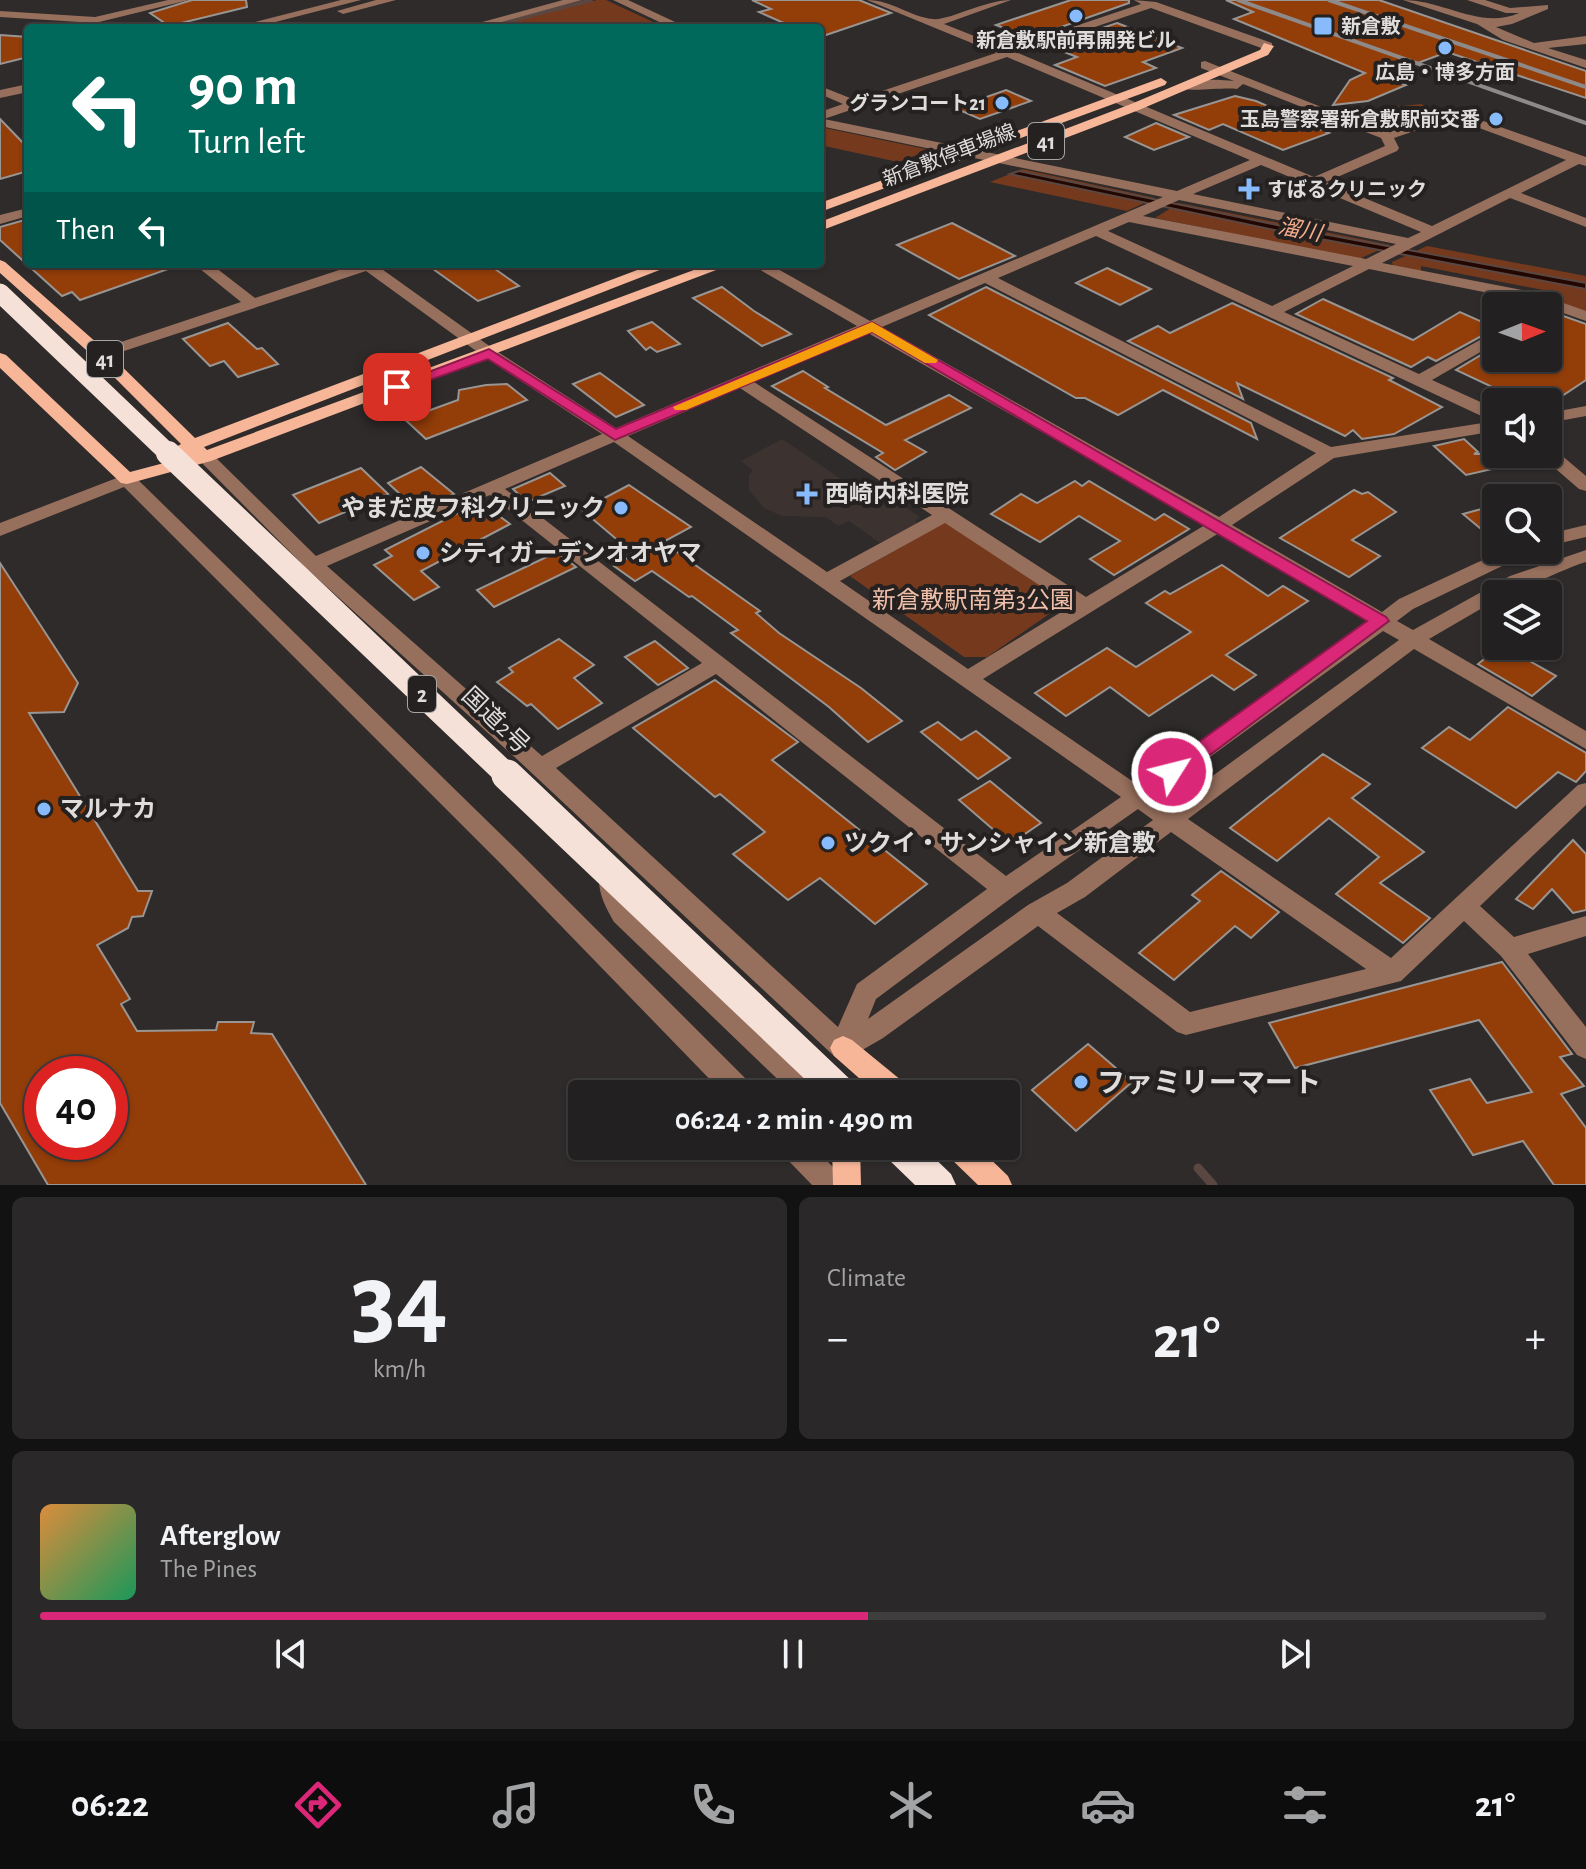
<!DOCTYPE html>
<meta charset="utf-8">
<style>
:root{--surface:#222020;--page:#2a2829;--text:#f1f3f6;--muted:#a2a3a5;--line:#3f3e3e;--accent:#db2777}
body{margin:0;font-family:"Alegreya Sans","Noto Sans JP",sans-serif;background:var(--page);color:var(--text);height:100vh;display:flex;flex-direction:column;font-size:30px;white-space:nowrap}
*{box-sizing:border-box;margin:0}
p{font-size:26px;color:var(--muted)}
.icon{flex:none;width:44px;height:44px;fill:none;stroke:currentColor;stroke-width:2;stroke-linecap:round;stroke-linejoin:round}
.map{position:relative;height:1185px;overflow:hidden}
.sheet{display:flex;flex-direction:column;gap:12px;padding:12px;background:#131212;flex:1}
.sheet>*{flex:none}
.top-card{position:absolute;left:24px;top:24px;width:800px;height:244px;border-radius:8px;box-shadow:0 2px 6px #0004,0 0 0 2px var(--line);background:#00695c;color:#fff;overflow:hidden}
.needle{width:52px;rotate:89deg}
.buttons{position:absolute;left:1482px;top:292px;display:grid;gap:16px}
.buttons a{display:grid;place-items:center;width:80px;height:80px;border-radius:8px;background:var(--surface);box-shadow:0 2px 6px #0004,0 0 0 2px var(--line);font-size:40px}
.speed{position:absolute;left:24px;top:1056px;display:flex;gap:16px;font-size:40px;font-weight:700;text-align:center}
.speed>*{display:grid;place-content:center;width:104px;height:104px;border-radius:50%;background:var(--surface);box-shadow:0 2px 6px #0004,0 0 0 2px var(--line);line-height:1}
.speed .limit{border:12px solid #d22;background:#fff;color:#111}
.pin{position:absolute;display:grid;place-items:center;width:68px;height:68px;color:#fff;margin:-34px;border-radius:16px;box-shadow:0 4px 12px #0006}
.me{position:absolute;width:88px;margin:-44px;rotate:54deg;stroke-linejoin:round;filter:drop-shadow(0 0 6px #0008)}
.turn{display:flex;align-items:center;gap:28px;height:168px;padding:0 32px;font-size:36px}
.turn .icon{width:104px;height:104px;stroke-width:2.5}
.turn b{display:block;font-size:56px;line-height:68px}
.then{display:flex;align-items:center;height:76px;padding:0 32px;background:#0003;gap:16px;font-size:30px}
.big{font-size:60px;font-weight:700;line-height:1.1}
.sheet .tile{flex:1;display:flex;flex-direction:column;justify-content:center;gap:12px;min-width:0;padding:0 28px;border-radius:12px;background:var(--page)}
.sheet .dial{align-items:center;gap:0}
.dial b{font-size:104px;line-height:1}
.song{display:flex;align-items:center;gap:24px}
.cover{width:96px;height:96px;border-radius:12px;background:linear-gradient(135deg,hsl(30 70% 55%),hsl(150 70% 35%))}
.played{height:8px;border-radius:4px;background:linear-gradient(90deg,var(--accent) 55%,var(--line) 55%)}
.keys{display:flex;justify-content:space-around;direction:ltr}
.heat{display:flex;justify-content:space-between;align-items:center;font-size:44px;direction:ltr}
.sheet .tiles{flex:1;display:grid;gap:12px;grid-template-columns:1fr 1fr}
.tile:last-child{grid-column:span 2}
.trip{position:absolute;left:568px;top:1080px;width:452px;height:80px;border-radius:8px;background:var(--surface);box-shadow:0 2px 6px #0004,0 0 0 2px var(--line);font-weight:700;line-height:80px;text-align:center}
.tabs{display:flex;height:128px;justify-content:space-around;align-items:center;background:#0e0d0d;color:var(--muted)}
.tabs .icon{width:56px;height:56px}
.tabs .current{color:var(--accent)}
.tabs b{font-size:36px;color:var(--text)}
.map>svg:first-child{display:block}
.built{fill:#3c3330}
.green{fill:#753a1e}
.water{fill:#220700;stroke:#5b4742;stroke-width:2}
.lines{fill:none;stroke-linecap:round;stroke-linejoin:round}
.stream-far1{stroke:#5b4742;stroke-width:4}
.stream{stroke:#5b4742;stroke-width:9}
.building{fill:#933d09;stroke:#989593;stroke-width:2;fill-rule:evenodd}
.minor{fill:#976f5d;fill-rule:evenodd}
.major{fill:#f8b698;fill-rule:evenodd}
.highway{fill:#f6e1d8;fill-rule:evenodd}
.rail{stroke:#8d8a89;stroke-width:4}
.highway-bridge-far2{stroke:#f6e1d8;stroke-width:19}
.highway-bridge-far1{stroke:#f6e1d8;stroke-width:24}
.highway-bridge{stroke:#f6e1d8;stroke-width:31}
.route{fill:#db2777;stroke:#8e194d;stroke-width:2}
.slow{fill:#f59e0b}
.poi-dot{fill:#88bbfc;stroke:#242120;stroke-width:3}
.labels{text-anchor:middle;stroke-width:8;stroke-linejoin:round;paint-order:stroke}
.far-poi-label{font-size:20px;font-weight:bold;fill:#dfdddc;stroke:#242120;text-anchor:start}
.far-street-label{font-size:20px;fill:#dfdddc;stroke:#242120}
.shield{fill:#242120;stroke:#a7a5a4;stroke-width:2}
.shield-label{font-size:22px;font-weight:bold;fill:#dfdddc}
.far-water-label{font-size:22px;font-style:italic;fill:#f6ad8e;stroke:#242120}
.poi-label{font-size:24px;font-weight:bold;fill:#dfdddc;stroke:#242120;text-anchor:start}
.park-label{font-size:24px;fill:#f0bfa9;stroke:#242120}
.street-label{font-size:24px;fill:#dfdddc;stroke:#242120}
.near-poi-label{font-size:28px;font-weight:bold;fill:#dfdddc;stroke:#242120;text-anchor:start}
</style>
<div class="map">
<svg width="1586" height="1185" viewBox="0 0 1586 1185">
<rect width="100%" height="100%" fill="#2e2b2a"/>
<!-- built -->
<polygon class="built" points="782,439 881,506 895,500 920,517 915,521 918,523 880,543 849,521 838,526 826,517 782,516 764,508 749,490 749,475 753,471 741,461"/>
<!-- green -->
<g class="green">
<polygon points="597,0 606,0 666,28 487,28"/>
<path d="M1421 104 1435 110C1410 122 1387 131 1359 121L1393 107Z"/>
<polygon points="820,127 930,150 898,162 820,145"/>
<polygon points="1022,169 1155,198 1127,211 990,182"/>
<polygon points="1179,203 1390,245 1359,259 1155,218"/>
<polygon points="1427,246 1586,276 1586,312 1543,295 1543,290 1421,266 1421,272 1393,266 1392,262"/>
<polygon points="947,521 1068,601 987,657 964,657 850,576"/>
</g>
<!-- water -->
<polygon class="water" points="1019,171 1296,229 1586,283 1586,289 1289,233 1010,174"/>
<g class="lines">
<!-- stream-far1 -->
<polyline class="stream-far1" points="483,28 591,0"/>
<!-- stream -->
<polyline class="stream" points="1198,1168 1213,1185"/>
</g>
<!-- building -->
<g class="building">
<polygon points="192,0 246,0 247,7 169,26 150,13"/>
<polygon points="752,0 859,0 891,13 820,37 820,28 795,28 759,12 771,9"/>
<polygon points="1071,0 1129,0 1129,3 1030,38 996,25"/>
<polygon points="1226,0 1379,0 1586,71 1586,98 1447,52 1383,76 1406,85 1368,101 1333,105 1350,80 1365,73 1234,19 1253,12"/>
<polygon points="1117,23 1182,48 1143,62 1156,68 1105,86 1055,65 1077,57 1049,46"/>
<polygon points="0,35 28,37 28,57 0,64"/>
<polygon points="1006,90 1031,101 980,119 955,108"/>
<polygon points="1235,96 1256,101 1329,133 1283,150 1223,124 1209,130 1174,115"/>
<polygon points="0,119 28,148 28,171 0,179"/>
<polygon points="1156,123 1189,137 1154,150 1125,137"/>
<polygon points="28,219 28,264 173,264 174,267 80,300 72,292 62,296 0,240 0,227"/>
<polygon points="952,223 1015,256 959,279 897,245"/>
<polygon points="426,264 488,264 519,286 478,301"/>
<polygon points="1107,268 1151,289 1120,305 1076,283"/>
<polygon points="722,287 754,311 791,334 762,346 693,298"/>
<polygon points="986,287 1251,423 1257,439 1163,390 1118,415 1085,398 1076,398 929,315"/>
<polygon points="1323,299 1413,340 1460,312 1496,328 1436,361 1428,357 1411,367 1296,314"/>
<polygon points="1232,303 1393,378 1389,380 1442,407 1394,434 1362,439 1353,430 1345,436 1237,383 1243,399 1128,341 1158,326 1170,333"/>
<polygon points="1555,313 1586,324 1586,380 1553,402 1524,402 1456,370 1496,346 1496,358 1548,358 1548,318"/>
<polygon points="652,322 680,344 657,352 650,347 646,350 628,331"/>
<polygon points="228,323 257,349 262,348 278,364 238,377 224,361 210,366 183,339"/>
<polygon points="803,371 828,387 825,388 886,425 949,395 971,408 905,440 926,452 895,470 876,457 883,453 772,386"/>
<polygon points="600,373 644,405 616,417 573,384"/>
<polygon points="507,384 527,400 426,439 398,413 418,405 425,412 458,400 459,390 486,385"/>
<polygon points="1464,439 1478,452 1474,454 1522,454 1523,462 1466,475 1434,446"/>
<polygon points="421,467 454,494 417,510 388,483"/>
<polygon points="361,468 388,494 319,523 293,495"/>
<polygon points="550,473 565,486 527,502 513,489"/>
<polygon points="1075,481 1082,486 1089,481 1155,520 1164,514 1189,529 1114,575 1090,559 1120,541 1079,516 1040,542 991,514 1021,494 1037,503"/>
<polygon points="629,485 691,527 663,542 760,611 756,613 779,633 861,688 902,721 868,742 829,707 731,633 738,630 692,596 689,597 652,571 635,581 614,566 634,554 582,510"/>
<polygon points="1354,490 1362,494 1368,492 1396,512 1352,540 1380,556 1349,577 1280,538"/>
<polygon points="1496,505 1496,525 1481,529 1463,514"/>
<polygon points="470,507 476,512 487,507 510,524 421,571 439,587 414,600 374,565 392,556 385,550"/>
<polygon points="557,552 576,567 494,607 477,590"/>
<path d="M0 563 78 683 64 712 29 713 138 891H152L143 916 132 917 128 928 97 945 130 999 121 1004 137 1031 216 1030 218 1022H254L251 1033 272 1034 366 1185H48L0 1103ZM42 1074H110V1142H42Z"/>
<polygon points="1222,565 1268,596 1283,586 1308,601 1226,655 1256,675 1234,690 1212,675 1149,716 1110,687 1066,716 1035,693 1107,648 1136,667 1191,632 1146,603 1165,591 1170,594"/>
<polygon points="559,639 594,665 574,678 602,703 558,729 531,704 527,706 497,682 513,672 509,668"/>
<polygon points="655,641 688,668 658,685 625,657"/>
<polygon points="1500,646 1503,646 1556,676 1532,696 1478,664"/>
<polygon points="715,680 798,742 772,760 927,884 875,924 820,878 788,900 733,854 765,832 720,794 715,797 633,728"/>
<polygon points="1508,707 1586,753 1586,771 1576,782 1558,772 1516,808 1422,748 1449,727 1470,740"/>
<polygon points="938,722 961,740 976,731 1010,758 978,779 921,732"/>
<polygon points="1323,754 1370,784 1352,798 1424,852 1380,883 1430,918 1403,943 1336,894 1379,857 1329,818 1277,861 1230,828"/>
<polygon points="990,781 1041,823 1010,844 959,800"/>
<polygon points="1573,840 1586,854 1586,910 1573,913 1552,889 1533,909 1516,899"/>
<polygon points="1221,871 1279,912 1251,938 1235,926 1174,980 1139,953 1200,901 1192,895"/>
<polygon points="1502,962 1572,1054 1560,1057 1584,1086 1561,1094 1586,1128 1586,1185 1554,1185 1523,1141 1473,1155 1430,1090 1470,1079 1487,1103 1532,1092 1479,1020 1295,1068 1269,1023"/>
<polygon points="1088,1044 1132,1082 1076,1131 1032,1090"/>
</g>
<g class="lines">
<!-- minor -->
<g class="minor">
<polygon points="168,0 189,0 95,23 0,17 0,11 95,17"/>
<polygon points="341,0 361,0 252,28 231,28"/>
<polygon points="376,0 396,0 343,14 337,11"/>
<polygon points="563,0 582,0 480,28 460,28"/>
<polygon points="613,0 628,0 688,28 672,28"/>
<path d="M867 0C892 0 910 17 933 19 948 21 985 0 1011 0L944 24 1007 49 1141 4 1134 0 1156 2 1272 43V49H1264L1151 8 1018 53 1314 177 1385 146 1381 138 1243 84 1237 89C1222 87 1186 93 1177 87 1192 78 1217 79 1234 81L1201 68V62L1205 61 1380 130 1391 131 1452 110 1586 157V166L1579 164 1521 193 1586 218V227L1510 198 1382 263 1533 292 1586 311V321L1529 301 1369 269 1284 312 1419 374 1496 331V343L1432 380 1496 409V431L1334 458 1232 525 1382 612 1399 599 1504 550H1530L1527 554 1413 609 1397 621 1413 630 1510 576 1586 550V562C1561 569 1518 594 1496 594V600L1429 639 1586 731V749L1414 649 1188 819 1391 958 1578 785 1586 783V805L1480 906 1514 937 1586 916V936L1528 954 1586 1027V1059L1577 1055 1501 956 1464 921 1401 981 1186 1035 1177 1032 1038 926 883 1038 852 1056 843 1060 834 1056 520 762 306 568 196 457 205 452 211 453 316 556 602 434 483 356 366 271 106 357 100 359 92 354 94 351 241 302 194 264H211L255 298 357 264H381L379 267 495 350 616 428 857 326 750 264H769L870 321 1163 197 820 126V112L843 104 820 94V86L855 100 996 53ZM1007 57 1250 160 1177 191 824 119ZM1452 118 1566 160 1432 226 1326 182 1397 151 1399 148 1394 138ZM1261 165 1421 232 1408 238 1193 194ZM1179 200 1396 244 1366 259 1143 216ZM1129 222 1353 266 1272 306 1108 231ZM1096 236 1490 420 1495 421 1331 447 998 278ZM985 283 1316 453 1219 517 882 327ZM868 333 1205 525 1086 597 754 382ZM740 388 932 515 827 572 628 436ZM614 442 1121 797 1006 876 505 489ZM490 495 702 663 542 756 327 566ZM945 523 1071 606 968 669 840 581ZM1219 533 1368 622 1138 785 983 679ZM1383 631 1399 640 1170 807 1155 797ZM716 674 987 889 857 984 838 1027 556 768ZM1138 809 1153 820 1067 883 1028 905 868 1019 876 999 1014 896ZM1171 832 1366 969 1190 1012 1057 913 1085 897Z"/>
<path d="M1403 0C1444 0 1480 30 1519 13H1506L1467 0H1485L1510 8 1548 5V9L1512 24 1496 27 1534 43 1586 36V44L1548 48 1586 60V68L1503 40 1477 24Z"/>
<polygon points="28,84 28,92 0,98 0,90"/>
<polygon points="28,208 28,216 0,224 0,215"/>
<polygon points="1586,406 1586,416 1548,423 1548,413"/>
<polygon points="1548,448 1554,449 1586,476 1586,491 1579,489 1542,457 1540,454 1548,454"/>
<polygon points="127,474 133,475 518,851 752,1085 756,1094 724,1094 502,865 124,487 0,536 0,523"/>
<polygon points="1586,525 1586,537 1548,546 1548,534"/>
<path d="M612 862 621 864C628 879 623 894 632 908L822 1085 826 1094H793L614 922C604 905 593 884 603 864Z"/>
<polygon points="779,1146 812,1146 842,1176 846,1185 812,1185 783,1155"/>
</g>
<!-- major -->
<g class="major">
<polygon points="1264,43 1274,46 1268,55 1139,110 820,231 820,222 1131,104 1260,50"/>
<polygon points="1161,78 1167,82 1165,85 820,212 820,203"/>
<polygon points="0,260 5,262 106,351 195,438 653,264 675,264 204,447 207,450 710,264 732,264 211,461 127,484 121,483 0,368 0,353 6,355 130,472 164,463 157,458 181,444 94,357 0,273"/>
<polygon points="843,1036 852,1040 907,1085 911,1094 877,1094 834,1056 830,1048 834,1040"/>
<polygon points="832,1146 860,1146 861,1185 833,1185"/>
<polygon points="943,1146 977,1146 1008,1176 1012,1185 978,1185 947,1155"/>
</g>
<!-- highway -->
<polygon class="highway" points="881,1146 922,1146 951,1174 956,1185 915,1185 886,1157"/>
<!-- rail -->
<g class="rail">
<polyline points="1238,0 1586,123"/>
<polyline points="1329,0 1586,87"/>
</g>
<!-- highway-bridge-far2 -->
<polyline class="highway-bridge-far2" points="0,293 170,455"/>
<!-- highway-bridge-far1 -->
<polyline class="highway-bridge-far1" points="168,453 509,777"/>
<!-- highway-bridge -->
<polyline class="highway-bridge" points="507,775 843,1094"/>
</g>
<!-- route -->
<polygon class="route" points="872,322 1386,617 1389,621 1179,778 1164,778 1161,772 1164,767 1367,621 872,332 615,440 488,359 402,390 391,390 389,387 489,349 616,429"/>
<!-- slow -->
<polygon class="slow" points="872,322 938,360 936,363 925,363 872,332 686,410 675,410 673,407"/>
<!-- markers -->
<g class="poi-dot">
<circle cx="1076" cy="16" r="8"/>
<rect x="1313" y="16" width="20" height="20" rx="4"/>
<circle cx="1445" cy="48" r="8"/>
<circle cx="1002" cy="103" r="8"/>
<circle cx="1496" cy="119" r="8"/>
<path d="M1245 177h8v8h8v8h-8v8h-8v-8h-8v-8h8z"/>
<path d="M803 482h8v8h8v8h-8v8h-8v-8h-8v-8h8z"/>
<circle cx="621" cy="508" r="8"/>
<circle cx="423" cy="553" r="8"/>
<circle cx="44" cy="809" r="8"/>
<circle cx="828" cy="843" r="8"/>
<circle cx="1081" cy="1082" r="8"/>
</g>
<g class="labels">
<!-- far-poi labels -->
<g class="far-poi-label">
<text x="1341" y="33">新倉敷</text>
<text x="1076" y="47" text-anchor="middle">新倉敷駅前再開発ビル</text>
<text x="1445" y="79" text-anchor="middle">広島・博多方面</text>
<text x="986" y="110" text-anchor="end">グランコート21</text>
<text x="1480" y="126" text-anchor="end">玉島警察署新倉敷駅前交番</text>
<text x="1267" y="196">すばるクリニック</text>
</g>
<!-- far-street labels -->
<g class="far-street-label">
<text transform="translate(949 155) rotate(-21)" y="7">新倉敷停車場線</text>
</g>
<!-- shield labels -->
<g class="shield">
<rect x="1028" y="123" width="36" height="36" rx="6"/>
<rect x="87" y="341" width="36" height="36" rx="6"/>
<rect x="408" y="676" width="28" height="36" rx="6"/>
</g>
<g class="shield-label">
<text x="1046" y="149">41</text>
<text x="105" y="367">41</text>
<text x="422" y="702">2</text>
</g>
<!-- far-water labels -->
<g class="far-water-label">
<text transform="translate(1300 229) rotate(11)" y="8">溜川</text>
</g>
<!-- poi labels -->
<g class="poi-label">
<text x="825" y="502">西崎内科医院</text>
<text x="605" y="516" text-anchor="end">やまだ皮フ科クリニック</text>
<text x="439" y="561">シティガーデンオオヤマ</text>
<text x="60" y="817">マルナカ</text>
<text x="844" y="851">ツクイ・サンシャイン新倉敷</text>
</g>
<!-- park labels -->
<g class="park-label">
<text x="973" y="608">新倉敷駅南第3公園</text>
</g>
<!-- street labels -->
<g class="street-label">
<text transform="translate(496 720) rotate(44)" y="8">国道2号</text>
</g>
<!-- near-poi labels -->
<g class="near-poi-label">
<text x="1097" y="1092">ファミリーマート</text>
</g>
</g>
</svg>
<div class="buttons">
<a><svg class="needle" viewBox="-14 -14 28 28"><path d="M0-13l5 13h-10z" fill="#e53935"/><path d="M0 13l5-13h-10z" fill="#a2a3a5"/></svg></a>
<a><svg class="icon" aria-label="sound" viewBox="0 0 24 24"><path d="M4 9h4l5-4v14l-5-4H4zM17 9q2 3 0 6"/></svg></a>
<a><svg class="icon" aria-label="search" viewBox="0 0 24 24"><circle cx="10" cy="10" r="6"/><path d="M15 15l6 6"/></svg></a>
<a><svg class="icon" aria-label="layers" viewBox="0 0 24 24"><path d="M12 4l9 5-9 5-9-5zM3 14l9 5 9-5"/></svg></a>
</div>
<div class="speed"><div class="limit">40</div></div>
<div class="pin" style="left:397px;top:387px;background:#d93025"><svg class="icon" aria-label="arrive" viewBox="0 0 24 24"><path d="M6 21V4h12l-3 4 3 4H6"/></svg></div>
<svg class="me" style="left:1172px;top:772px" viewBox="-20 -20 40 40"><circle r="17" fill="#db2777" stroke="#fff" stroke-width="3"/><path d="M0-11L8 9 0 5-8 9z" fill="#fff"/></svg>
<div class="trip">06:24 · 2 min · 490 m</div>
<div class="top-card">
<div class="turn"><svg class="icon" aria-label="left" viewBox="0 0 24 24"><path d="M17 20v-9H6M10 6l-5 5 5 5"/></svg><div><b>90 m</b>Turn left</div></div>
<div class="then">Then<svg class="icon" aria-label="left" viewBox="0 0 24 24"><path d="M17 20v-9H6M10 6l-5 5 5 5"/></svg></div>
</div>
</div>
<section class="sheet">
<div class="tiles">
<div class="tile dial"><b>34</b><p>km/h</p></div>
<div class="tile"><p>Climate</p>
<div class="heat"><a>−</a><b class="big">21°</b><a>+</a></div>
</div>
<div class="tile">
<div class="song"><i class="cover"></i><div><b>Afterglow</b><p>The Pines</p></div></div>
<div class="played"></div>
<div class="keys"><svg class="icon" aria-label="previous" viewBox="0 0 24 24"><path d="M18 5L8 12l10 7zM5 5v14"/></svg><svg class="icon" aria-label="pause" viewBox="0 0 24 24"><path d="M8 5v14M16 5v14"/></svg><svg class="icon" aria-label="next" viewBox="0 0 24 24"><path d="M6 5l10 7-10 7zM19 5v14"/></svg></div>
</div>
</div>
</section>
<nav class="tabs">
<b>06:22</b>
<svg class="icon current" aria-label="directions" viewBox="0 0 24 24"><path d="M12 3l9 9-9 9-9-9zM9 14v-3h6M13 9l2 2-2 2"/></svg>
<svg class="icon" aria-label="music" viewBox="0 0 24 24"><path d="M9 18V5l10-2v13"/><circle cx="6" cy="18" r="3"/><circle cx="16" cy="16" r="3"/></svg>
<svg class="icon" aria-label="phone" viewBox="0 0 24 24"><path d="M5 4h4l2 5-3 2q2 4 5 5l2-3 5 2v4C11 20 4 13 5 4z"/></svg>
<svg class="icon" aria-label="climate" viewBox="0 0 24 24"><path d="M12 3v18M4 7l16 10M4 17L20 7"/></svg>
<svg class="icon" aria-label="car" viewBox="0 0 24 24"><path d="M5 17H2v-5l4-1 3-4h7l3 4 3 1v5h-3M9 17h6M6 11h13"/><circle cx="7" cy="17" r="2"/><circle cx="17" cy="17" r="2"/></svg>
<svg class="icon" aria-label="filters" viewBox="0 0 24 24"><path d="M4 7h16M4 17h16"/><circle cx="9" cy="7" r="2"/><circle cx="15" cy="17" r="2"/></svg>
<b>21°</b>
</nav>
